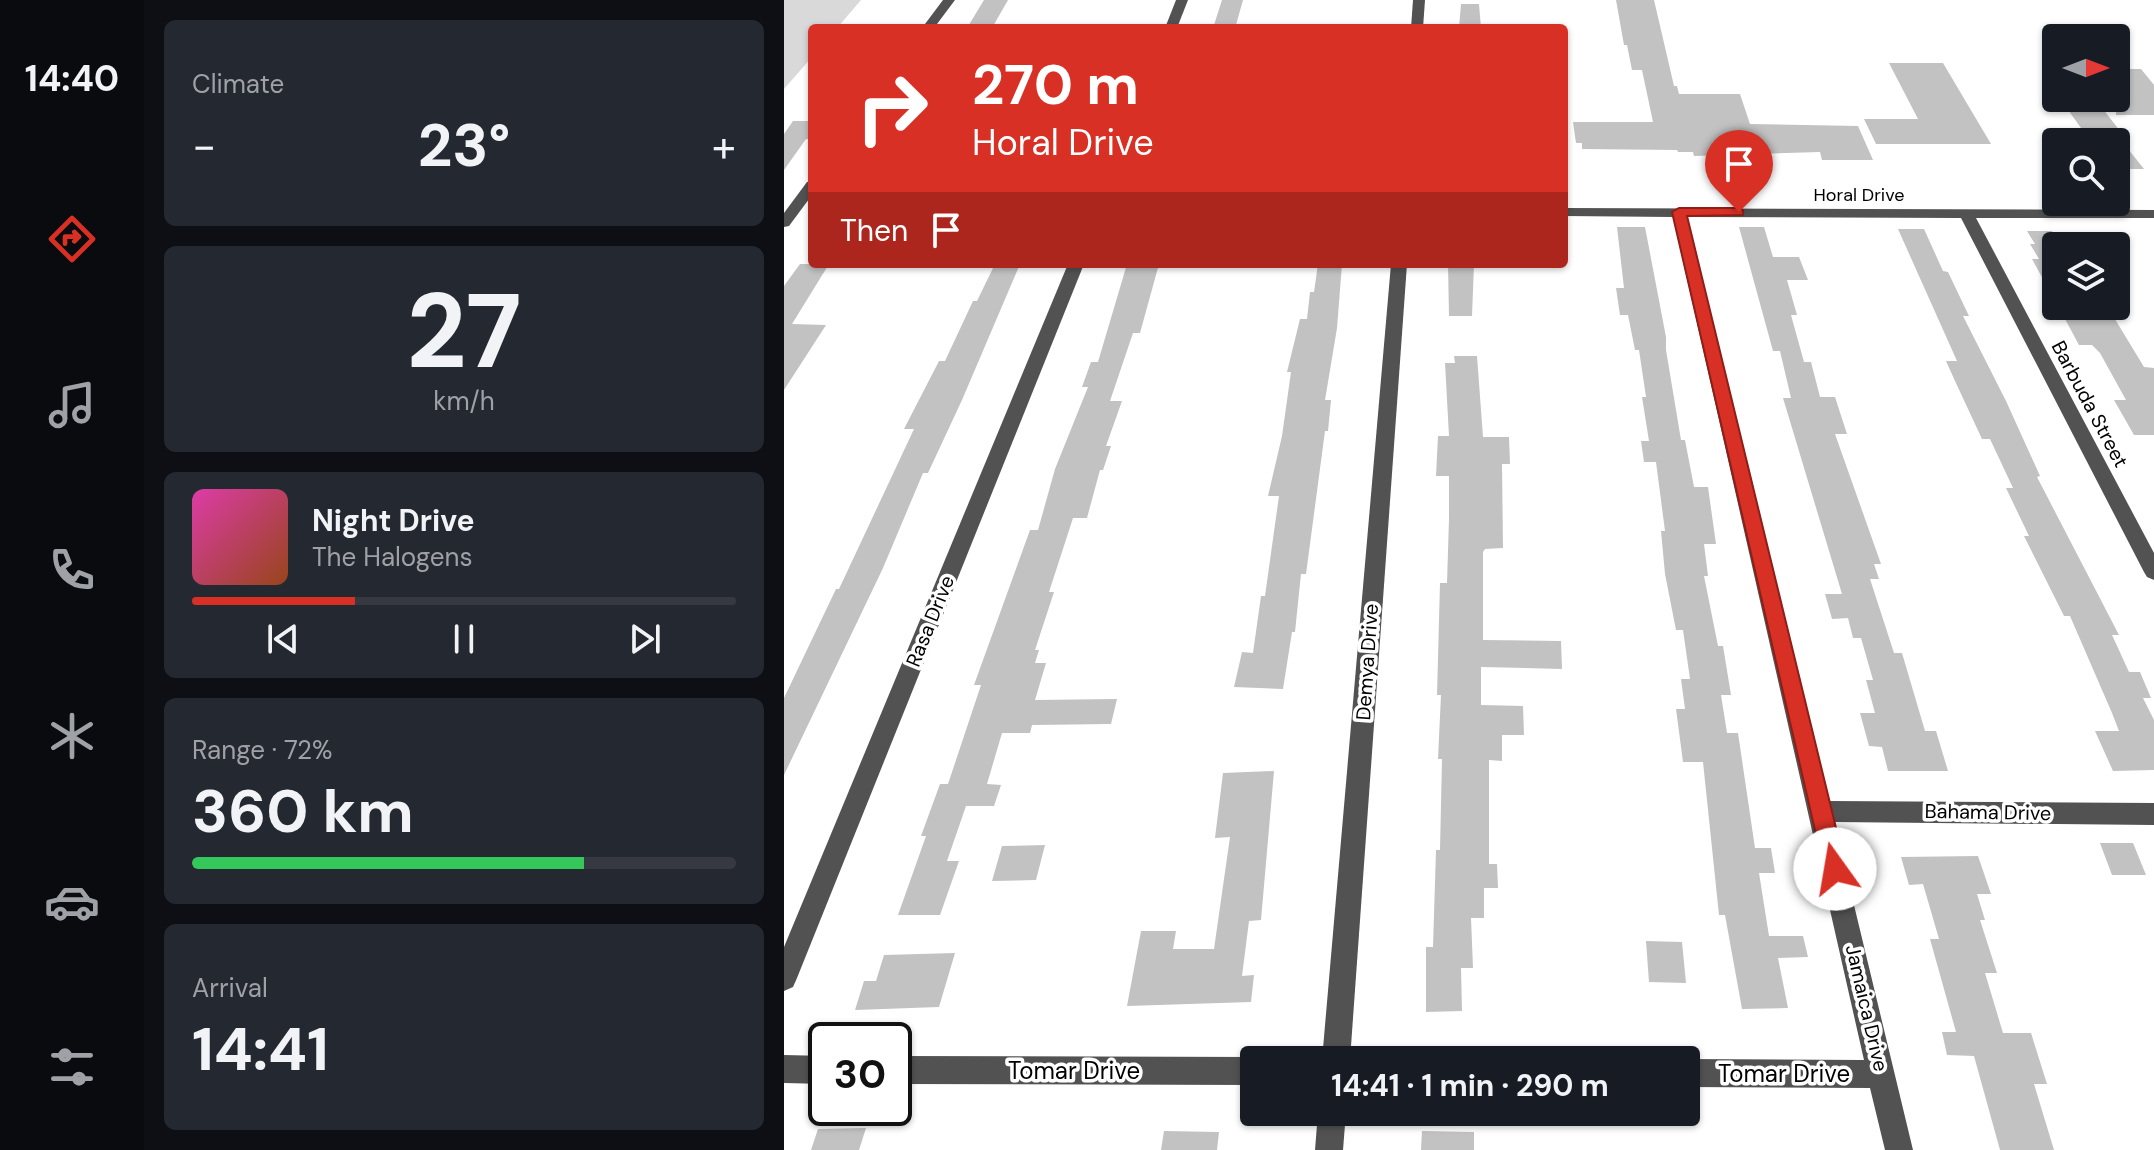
<!DOCTYPE html>
<meta charset="utf-8">
<style>
:root{--surface:#171b24;--page:#242831;--text:#f1f3f6;--muted:#9ea1a6;--line:#363941;--accent:#d93025}
body{margin:0;font-family:"DM Sans",sans-serif;background:var(--page);color:var(--text);height:100vh;display:flex;flex-direction:column;font-size:30px;white-space:nowrap}
*{box-sizing:border-box;margin:0}
p{font-size:26px;color:var(--muted)}
.icon{flex:none;width:44px;height:44px;fill:none;stroke:currentColor;stroke-width:2;stroke-linecap:round;stroke-linejoin:round}
.map{position:relative;flex:1;overflow:hidden}
.panel{display:flex;flex-direction:column;gap:20px;padding:20px;background:#0d0f14;width:640px}
.panel>*{flex:none}
.banner{position:absolute;left:24px;top:24px;width:760px;height:244px;border-radius:8px;box-shadow:0 2px 6px #0004;background:#d93025;color:#fff;overflow:hidden}
.needle{width:52px;rotate:90deg}
.buttons{position:absolute;left:1258px;top:24px;display:grid;gap:16px}
.buttons a{display:grid;place-items:center;width:88px;height:88px;border-radius:8px;background:var(--surface);box-shadow:0 2px 6px #0004;font-size:40px}
.speed{position:absolute;left:24px;top:1022px;display:flex;gap:16px;font-size:40px;font-weight:700;text-align:center}
.speed>*{display:grid;place-content:center;width:104px;height:104px;border-radius:50%;background:var(--surface);box-shadow:0 2px 6px #0004;line-height:1}
.speed .limit{border:4px solid #111;border-radius:12px;background:#fff;color:#111}
.pin{position:absolute;display:grid;place-items:center;width:68px;height:68px;color:#fff;margin:-82px -34px;border-radius:50% 50% 50% 0;rotate:-45deg;box-shadow:0 0 8px #0007}
.pin .icon{rotate:45deg}
.me{position:absolute;width:88px;margin:-44px;rotate:347deg;stroke-linejoin:round;filter:drop-shadow(0 0 6px #0008)}
.turn{display:flex;align-items:center;gap:28px;height:168px;padding:0 32px;font-size:36px}
.turn .icon{width:104px;height:104px;stroke-width:2.5}
.turn b{display:block;font-size:56px;line-height:68px}
.then{display:flex;align-items:center;height:76px;padding:0 32px;background:#0003;gap:16px;font-size:30px}
.big{font-size:60px;font-weight:700;line-height:1.1}
.panel .widget{flex:1;display:flex;flex-direction:column;justify-content:center;gap:12px;min-width:0;padding:0 28px;border-radius:12px;background:var(--page)}
.panel .dial{align-items:center;gap:0}
.dial b{font-size:104px;line-height:1}
.song{display:flex;align-items:center;gap:24px}
.cover{width:96px;height:96px;border-radius:12px;background:linear-gradient(135deg,hsl(320 70% 55%),hsl(20 70% 35%))}
.played{height:8px;border-radius:4px;background:linear-gradient(90deg,var(--accent) 30%,var(--line) 30%)}
.keys{display:flex;justify-content:space-around;direction:ltr}
.heat{display:flex;justify-content:space-between;align-items:center;font-size:44px;direction:ltr}
.charge{height:12px;border-radius:6px;background:linear-gradient(90deg,#34c759 72%,var(--line) 0)}
.trip{position:absolute;left:456px;top:1046px;width:460px;height:80px;border-radius:8px;background:var(--surface);box-shadow:0 2px 6px #0004;font-weight:700;line-height:80px;text-align:center}
main{display:flex;flex:1;min-height:0}
.dock{display:flex;flex-direction:column;width:144px;justify-content:space-around;align-items:center;background:#090b0e;color:var(--muted)}
.dock .icon{width:56px;height:56px}
.dock .on{color:var(--accent)}
.dock b{font-size:36px;color:var(--text)}
.map>svg:first-child{display:block}
.green{fill:#d9d9d9}
.building{fill:#c2c2c2}
.lines{fill:none;stroke-linecap:round;stroke-linejoin:round}
.minor{fill:#525252;fill-rule:evenodd}
.route{fill:#d93025;stroke:#8d1f18;stroke-width:2}
.labels{text-anchor:middle;stroke-width:7;stroke-linejoin:round;paint-order:stroke}
.far-street-label{font-size:18px;fill:#000;stroke:#fff}
.street-label{font-size:20px;fill:#000;stroke:#fff}
.near-street-label{font-size:24px;fill:#000;stroke:#fff}
</style>
<main>
<nav class="dock">
<b>14:40</b>
<svg class="icon on" aria-label="directions" viewBox="0 0 24 24"><path d="M12 3l9 9-9 9-9-9zM9 14v-3h6M13 9l2 2-2 2"/></svg>
<svg class="icon" aria-label="music" viewBox="0 0 24 24"><path d="M9 18V5l10-2v13"/><circle cx="6" cy="18" r="3"/><circle cx="16" cy="16" r="3"/></svg>
<svg class="icon" aria-label="phone" viewBox="0 0 24 24"><path d="M5 4h4l2 5-3 2q2 4 5 5l2-3 5 2v4C11 20 4 13 5 4z"/></svg>
<svg class="icon" aria-label="climate" viewBox="0 0 24 24"><path d="M12 3v18M4 7l16 10M4 17L20 7"/></svg>
<svg class="icon" aria-label="car" viewBox="0 0 24 24"><path d="M5 17H2v-5l4-1 3-4h7l3 4 3 1v5h-3M9 17h6M6 11h13"/><circle cx="7" cy="17" r="2"/><circle cx="17" cy="17" r="2"/></svg>
<svg class="icon" aria-label="filters" viewBox="0 0 24 24"><path d="M4 7h16M4 17h16"/><circle cx="9" cy="7" r="2"/><circle cx="15" cy="17" r="2"/></svg>
</nav>
<section class="panel">
<div class="widget"><p>Climate</p>
<div class="heat"><a>−</a><b class="big">23°</b><a>+</a></div>
</div>
<div class="widget dial"><b>27</b><p>km/h</p></div>
<div class="widget">
<div class="song"><i class="cover"></i><div><b>Night Drive</b><p>The Halogens</p></div></div>
<div class="played"></div>
<div class="keys"><svg class="icon" aria-label="previous" viewBox="0 0 24 24"><path d="M18 5L8 12l10 7zM5 5v14"/></svg><svg class="icon" aria-label="pause" viewBox="0 0 24 24"><path d="M8 5v14M16 5v14"/></svg><svg class="icon" aria-label="next" viewBox="0 0 24 24"><path d="M6 5l10 7-10 7zM19 5v14"/></svg></div>
</div>
<div class="widget"><p>Range · 72%</p><b class="big">360 km</b><div class="charge"></div></div>
<div class="widget"><p>Arrival</p><b class="big">14:41</b></div>
</section>
<div class="map">
<svg width="1370" height="1150" viewBox="0 0 1370 1150">
<rect width="100%" height="100%" fill="#fff"/>
<!-- green -->
<polygon class="green" points="0,0 77,0 53,28 28,28 28,57 0,89"/>
<!-- building -->
<g class="building">
<polygon points="200,0 224,0 208,28 183,28"/>
<polygon points="438,0 459,0 452,25 430,25"/>
<polygon points="832,0 870,0 890,86 893,86 895,94 956,94 966,124 1074,126 1089,160 1038,160 1036,152 910,156 909,152 894,152 893,150 798,149 798,143 792,143 789,122 869,122 858,70 848,70 843,45 840,45"/>
<polygon points="677,4 695,4 697,28 675,28"/>
<polygon points="1105,63 1159,63 1207,144 1092,144 1080,119 1134,119"/>
<polygon points="1332,69 1357,69 1370,85 1370,115 1332,115"/>
<polygon points="1277,100 1312,100 1343,140 1337,140 1360,169 1332,169 1332,142 1307,142"/>
<polygon points="9,121 28,121 28,139 22,139 0,170 0,134"/>
<polygon points="833,227 861,227 882,337 882,350 897,440 901,440 910,487 924,487 932,544 920,544 924,576 920,576 934,646 939,646 947,695 937,695 943,733 954,733 971,848 987,848 991,873 975,873 985,936 1019,936 1024,957 994,958 1004,1008 958,1009 941,915 935,915 919,762 899,762 892,709 901,709 897,679 906,679 899,630 892,630 881,574 877,531 881,531 872,462 860,462 857,441 865,441 858,397 862,397 855,350 851,350 844,315 836,315 832,288 840,288"/>
<polygon points="955,227 980,227 989,257 1015,257 1024,280 1003,280 1013,315 1007,315 1020,362 1027,362 1036,397 1051,397 1063,434 1051,434 1097,564 1090,564 1095,579 1086,579 1110,653 1118,653 1141,731 1152,731 1164,771 1104,771 1098,747 1085,746 1076,713 1091,713 1082,680 1089,680 1077,638 1069,638 1064,618 1048,619 1041,594 1058,594 999,398 1007,398 996,351 989,351"/>
<polygon points="1114,229 1140,229 1159,271 1164,272 1185,316 1179,316 1222,401 1256,476 1253,477 1335,635 1328,635 1345,672 1356,672 1367,698 1359,698 1370,720 1370,770 1329,771 1311,731 1335,731 1328,713 1286,616 1280,616 1240,536 1245,536 1222,488 1229,488 1206,439 1198,439 1171,381 1162,361 1173,361"/>
<polygon points="1243,231 1268,231 1272,238 1272,303 1248,259 1255,259 1246,244 1251,244"/>
<polygon points="16,264 45,264 8,324 42,325 0,390 0,286"/>
<polygon points="211,264 236,264 178,400 144,473 139,473 99,568 0,775 0,698 52,589 55,589 130,429 120,429 155,361 161,361 189,301 193,301"/>
<polygon points="343,264 375,264 356,333 349,333 326,401 338,401 322,446 327,446 319,470 316,470 303,518 289,518 265,592 270,592 251,650 255,650 251,663 262,663 251,700 333,699 327,724 248,725 246,733 218,733 203,784 217,785 210,806 182,806 163,861 175,861 156,915 114,915 142,836 137,836 156,784 164,784 197,685 190,685 246,530 254,530 271,469 304,387 298,387 307,362 314,362"/>
<polygon points="534,264 558,264 553,328 541,400 547,400 544,431 541,431 522,574 517,574 511,632 508,632 499,689 450,687 458,652 469,653 477,596 481,596 495,496 484,496 498,436 507,372 503,372 516,319 523,319 526,292 530,292"/>
<polygon points="664,264 690,264 688,316 665,316"/>
<polygon points="1274,306 1323,306 1360,367 1370,368 1370,435 1350,435 1330,400 1342,400 1316,353 1308,345 1295,345"/>
<polygon points="670,356 693,356 699,437 725,437 726,464 718,464 719,548 701,549 699,552 699,640 777,641 778,669 697,667 697,705 739,706 740,735 718,735 718,761 705,760 705,864 713,864 714,888 700,888 700,918 687,918 689,968 677,968 678,1011 642,1012 642,947 649,947 652,850 656,850 658,759 654,759 657,695 653,695 656,583 663,583 665,519 665,476 652,476 654,436 665,436 661,363 671,363"/>
<polygon points="490,771 477,920 465,921 458,976 470,975 467,1002 343,1006 357,931 392,931 389,949 430,949 446,837 431,838 439,773"/>
<polygon points="1316,843 1349,843 1362,875 1328,875"/>
<polygon points="261,845 252,880 208,881 218,846"/>
<polygon points="1194,856 1207,894 1193,894 1201,920 1196,920 1213,973 1201,973 1219,1033 1247,1033 1263,1084 1250,1084 1270,1150 1216,1150 1190,1056 1163,1055 1158,1032 1172,1032 1146,939 1155,939 1139,884 1125,885 1117,857"/>
<polygon points="862,941 898,942 902,983 865,982"/>
<polygon points="171,953 155,1007 71,1010 80,981 92,981 100,955"/>
<polygon points="82,1128 75,1150 27,1150 34,1129"/>
<polygon points="380,1131 435,1132 433,1150 377,1150"/>
<polygon points="638,1131 690,1132 690,1150 637,1150"/>
</g>
<g class="lines">
<!-- minor -->
<g class="minor">
<polygon points="159,0 171,0 150,28 138,28"/>
<polygon points="392,0 404,0 393,28 381,28"/>
<polygon points="629,0 641,0 639,28 627,28"/>
<polygon points="28,181 28,195 5,226 0,227 0,213 23,182"/>
<polygon points="780,208 1370,210 1370,218 1192,218 1370,553 1370,580 1363,577 1360,572 1177,218 903,217 1045,801 1370,803 1370,825 1050,822 1129,1150 1101,1150 1086,1088 902,1087 902,1059 1080,1060 889,217 780,216"/>
<polygon points="284,264 300,264 13,978 9,987 0,991 0,947"/>
<polygon points="607,264 623,264 566,1060 538,1060"/>
<polygon points="0,1055 42,1056 42,1084 0,1083"/>
<polygon points="110,1056 470,1057 477,1060 470,1060 470,1085 110,1084"/>
<polygon points="534,1112 562,1112 559,1150 531,1150"/>
</g>
</g>
<!-- route -->
<polygon class="route" points="955,208 959,210 959,215 903,216 1062,869 1059,877 1051,880 1043,877 1040,869 888,212 895,208"/>
<g class="labels">
<!-- far-street labels -->
<g class="far-street-label">
<text x="1075" y="201">Horal Drive</text>
</g>
<!-- street labels -->
<g class="street-label">
<text transform="translate(1306 404) rotate(62)" y="7">Barbuda Street</text>
<text transform="translate(146 621) rotate(-68)" y="7">Rasa Drive</text>
<text transform="translate(583 662) rotate(-86)" y="7">Demya Drive</text>
<text transform="translate(1204 812) rotate(1)" y="7">Bahama Drive</text>
<text transform="translate(1083 1008) rotate(77)" y="7">Jamaica Drive</text>
</g>
<!-- near-street labels -->
<g class="near-street-label">
<text x="290" y="1079">Tomar Drive</text>
<text x="1000" y="1082">Tomar Drive</text>
</g>
</g>
</svg>
<div class="buttons">
<a><svg class="needle" viewBox="-14 -14 28 28"><path d="M0-13l5 13h-10z" fill="#e53935"/><path d="M0 13l5-13h-10z" fill="#9ea1a6"/></svg></a>
<a><svg class="icon" aria-label="search" viewBox="0 0 24 24"><circle cx="10" cy="10" r="6"/><path d="M15 15l6 6"/></svg></a>
<a><svg class="icon" aria-label="layers" viewBox="0 0 24 24"><path d="M12 4l9 5-9 5-9-5zM3 14l9 5 9-5"/></svg></a>
</div>
<div class="speed"><div class="limit">30</div></div>
<div class="pin" style="left:955px;top:212px;background:#d93025"><svg class="icon" aria-label="arrive" viewBox="0 0 24 24"><path d="M6 21V4h12l-3 4 3 4H6"/></svg></div>
<svg class="me" style="left:1051px;top:869px" viewBox="-20 -20 40 40"><circle r="19" fill="#fff"/><path d="M0-13L10 11 0 6-10 11z" fill="#d93025"/></svg>
<div class="trip">14:41 · 1 min · 290 m</div>
<div class="banner">
<div class="turn"><svg class="icon" aria-label="right" viewBox="0 0 24 24"><path d="M7 20v-9h11M14 6l5 5-5 5"/></svg><div><b>270 m</b>Horal Drive</div></div>
<div class="then">Then<svg class="icon" aria-label="arrive" viewBox="0 0 24 24"><path d="M6 21V4h12l-3 4 3 4H6"/></svg></div>
</div>
</div>
</main>
